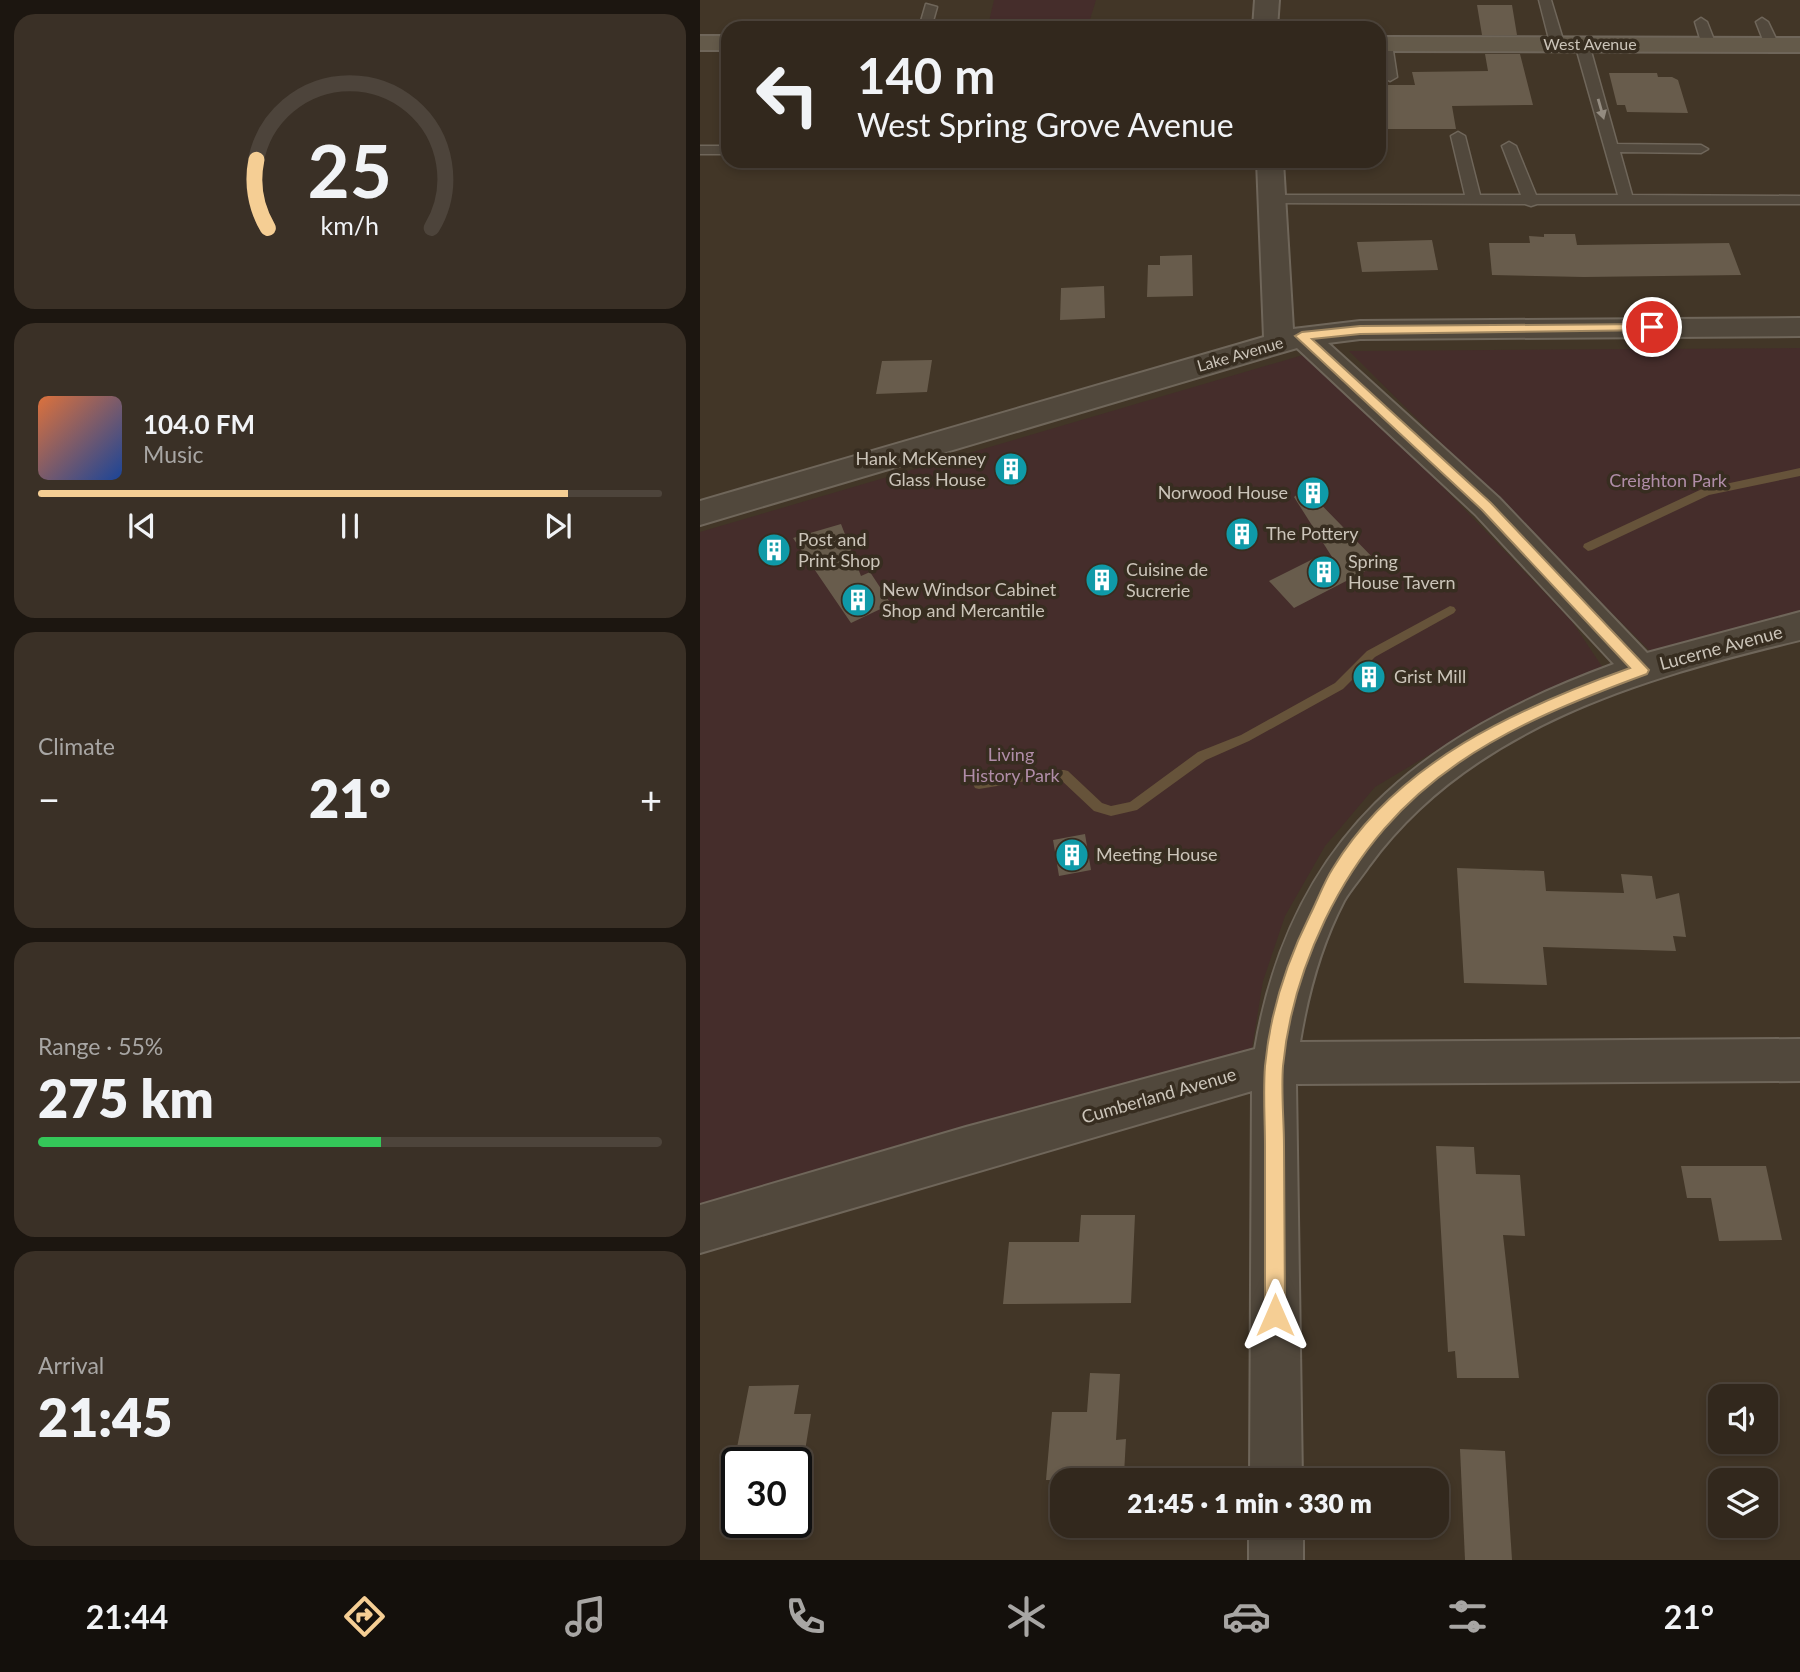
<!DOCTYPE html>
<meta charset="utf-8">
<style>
:root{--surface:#32281d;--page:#3a3026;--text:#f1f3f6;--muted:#a8a6a4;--line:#4d443b;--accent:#f5ce94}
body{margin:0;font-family:Lato,sans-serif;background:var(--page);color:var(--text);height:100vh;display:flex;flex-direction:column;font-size:26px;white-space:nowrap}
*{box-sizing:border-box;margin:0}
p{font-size:23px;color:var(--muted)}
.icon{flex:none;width:38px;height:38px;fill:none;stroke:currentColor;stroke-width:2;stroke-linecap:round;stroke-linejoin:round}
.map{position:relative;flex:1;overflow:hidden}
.drawer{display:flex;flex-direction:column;gap:14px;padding:14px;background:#1c1610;width:700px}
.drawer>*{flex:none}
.top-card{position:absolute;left:21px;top:21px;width:665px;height:147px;border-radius:21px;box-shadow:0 4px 10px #0003,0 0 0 2px var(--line);background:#32281d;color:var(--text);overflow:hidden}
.buttons{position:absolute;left:1008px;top:1384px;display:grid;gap:14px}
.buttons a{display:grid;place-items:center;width:70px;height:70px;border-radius:14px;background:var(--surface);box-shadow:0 4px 10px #0003,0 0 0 2px var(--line);font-size:35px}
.speed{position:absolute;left:21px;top:1447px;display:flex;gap:14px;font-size:35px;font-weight:700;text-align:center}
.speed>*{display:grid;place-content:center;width:91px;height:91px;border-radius:50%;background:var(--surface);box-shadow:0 4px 10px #0003,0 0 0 2px var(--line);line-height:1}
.speed .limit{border:4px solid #111;border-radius:10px;background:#fff;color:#111}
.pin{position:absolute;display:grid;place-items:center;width:60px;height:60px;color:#fff;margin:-30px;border:4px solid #fff;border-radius:50%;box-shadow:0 2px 7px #0007}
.me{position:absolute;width:77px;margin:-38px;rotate:0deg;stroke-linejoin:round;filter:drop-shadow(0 0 5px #0008)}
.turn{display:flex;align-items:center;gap:24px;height:147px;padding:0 21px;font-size:32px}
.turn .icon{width:91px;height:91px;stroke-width:2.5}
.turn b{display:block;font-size:49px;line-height:60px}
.big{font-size:52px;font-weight:800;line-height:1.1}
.drawer .widget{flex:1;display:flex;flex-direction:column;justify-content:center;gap:10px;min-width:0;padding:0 24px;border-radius:21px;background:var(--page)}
.drawer .dial{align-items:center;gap:0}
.dial svg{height:182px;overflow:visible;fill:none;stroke:var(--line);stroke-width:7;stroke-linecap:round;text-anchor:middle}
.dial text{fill:var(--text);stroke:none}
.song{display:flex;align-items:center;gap:21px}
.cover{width:84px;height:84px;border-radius:10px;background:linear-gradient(135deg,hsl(20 70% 55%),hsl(220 70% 35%))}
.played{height:7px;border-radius:4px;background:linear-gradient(90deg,var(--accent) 85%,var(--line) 85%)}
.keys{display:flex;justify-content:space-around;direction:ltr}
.heat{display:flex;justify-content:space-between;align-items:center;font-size:38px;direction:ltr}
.charge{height:10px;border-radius:5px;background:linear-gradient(90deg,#34c759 55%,var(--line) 0)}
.trip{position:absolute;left:350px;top:1468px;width:399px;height:70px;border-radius:21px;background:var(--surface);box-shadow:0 4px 10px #0003,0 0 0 2px var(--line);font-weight:800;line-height:70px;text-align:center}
.tabs{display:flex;height:112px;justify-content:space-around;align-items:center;background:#14100c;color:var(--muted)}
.tabs .icon{width:49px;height:49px}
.tabs .on{color:var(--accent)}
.tabs b{font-size:32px;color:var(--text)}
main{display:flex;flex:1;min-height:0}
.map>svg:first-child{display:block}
.green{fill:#452d2b}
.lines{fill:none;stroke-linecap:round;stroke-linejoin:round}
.stream{fill:#66533a;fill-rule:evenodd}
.building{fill:#685c4c}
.lane-casing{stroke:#6f665a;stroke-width:3}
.street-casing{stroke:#6f665a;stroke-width:4}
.secondary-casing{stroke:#6f665a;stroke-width:4}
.lane{fill:#51483c;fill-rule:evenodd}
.street{fill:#51483c;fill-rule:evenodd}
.secondary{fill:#645a4a;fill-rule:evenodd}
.oneway{fill:#948c81}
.route{fill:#f5ce94;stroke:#9f8660;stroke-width:2}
.labels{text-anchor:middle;stroke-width:7;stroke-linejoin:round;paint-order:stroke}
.far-street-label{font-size:16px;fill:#cbc4b9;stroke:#372d20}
.poi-label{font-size:18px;fill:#cbc4b9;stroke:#372d20;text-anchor:start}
.park-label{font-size:18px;fill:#b08da8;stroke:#372d20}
.street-label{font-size:18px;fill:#cbc4b9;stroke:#372d20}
</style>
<main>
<section class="drawer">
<div class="widget dial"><svg viewBox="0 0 100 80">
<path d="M14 69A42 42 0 1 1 86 69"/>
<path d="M14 69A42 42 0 0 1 9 39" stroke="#f5ce94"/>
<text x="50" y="56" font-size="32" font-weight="700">25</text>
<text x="50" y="72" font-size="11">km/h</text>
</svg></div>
<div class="widget">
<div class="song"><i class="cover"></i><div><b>104.0 FM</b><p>Music</p></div></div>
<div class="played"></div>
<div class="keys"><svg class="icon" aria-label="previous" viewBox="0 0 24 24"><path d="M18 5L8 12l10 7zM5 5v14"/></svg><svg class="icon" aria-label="pause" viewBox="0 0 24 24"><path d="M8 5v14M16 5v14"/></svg><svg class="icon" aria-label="next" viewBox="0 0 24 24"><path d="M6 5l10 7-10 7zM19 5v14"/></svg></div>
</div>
<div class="widget"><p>Climate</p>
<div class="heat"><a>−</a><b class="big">21°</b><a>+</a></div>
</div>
<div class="widget"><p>Range · 55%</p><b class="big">275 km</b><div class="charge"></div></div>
<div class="widget"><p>Arrival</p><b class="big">21:45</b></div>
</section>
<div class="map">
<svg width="1100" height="1560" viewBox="0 0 1100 1560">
<rect width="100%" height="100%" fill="#423627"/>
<!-- green -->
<g class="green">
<polygon points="294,0 396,0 388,26 288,26"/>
<polygon points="1100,348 1100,613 952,653 649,351"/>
<polygon points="603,355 716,459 871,620 903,668 799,713 675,787 625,846 585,916 563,981 552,1048 0,1206 0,532"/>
</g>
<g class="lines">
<!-- stream -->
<g class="stream">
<polygon points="1100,468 1100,476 1009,495 892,550 888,551 883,547 884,544 1002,489"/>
<polygon points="750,606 754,607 756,610 754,613 675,657 643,689 549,741 506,760 437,810 411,816 394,811 361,780 332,780 279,789 275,788 273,784 275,780 279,779 332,770 364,770 368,771 402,803 411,806 430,802 498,752 541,735 635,683 667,651"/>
</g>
</g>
<!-- building -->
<g class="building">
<polygon points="777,5 812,5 817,35 782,35"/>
<polygon points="785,54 820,54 833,105 752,106 756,129 679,129 679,85 715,85 712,72 788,71"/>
<polygon points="909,73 957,73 958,77 972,77 978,80 988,113 927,112 925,105 917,105"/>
<polygon points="844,234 875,234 877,245 1029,243 1041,275 884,277 792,275 789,243 830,243 829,236 844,237"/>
<polygon points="732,240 738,270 662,272 657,242"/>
<polygon points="492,255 493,296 447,297 448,265 460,265 460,256"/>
<polygon points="404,286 405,318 360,320 361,288"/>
<polygon points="232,360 227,392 176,394 182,361"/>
<polygon points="605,488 679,564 594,608 569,581 617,557 639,568 594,497"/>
<polygon points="141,524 161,576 170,572 191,604 151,623 93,538"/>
<polygon points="385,834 391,870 359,876 353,840"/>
<polygon points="757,868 844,871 846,891 924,893 921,874 952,876 956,899 979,893 986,937 973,936 976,951 843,947 847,985 764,983"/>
<polygon points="736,1146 774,1147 776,1174 820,1175 825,1236 803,1235 819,1378 757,1378 755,1351 748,1352"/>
<polygon points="981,1166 1066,1166 1082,1240 1019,1241 1011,1198 987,1198"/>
<polygon points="381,1215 435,1215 431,1303 303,1304 309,1242 379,1242"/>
<polygon points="390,1373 420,1374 416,1440 426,1439 424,1474 414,1475 414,1480 346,1480 352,1412 387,1412"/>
<polygon points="99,1385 94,1414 111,1414 103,1463 34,1463 49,1386"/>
<polygon points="760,1449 805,1451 812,1560 765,1560"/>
</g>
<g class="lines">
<defs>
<g id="lane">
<polygon points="839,0 851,0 864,43 862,46 850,43"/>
<polygon points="226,4 237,7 231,28 219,28"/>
<polygon points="1001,18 1007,22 1016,45 1014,48 1002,45 995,22"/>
<polygon points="1062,18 1068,22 1079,45 1077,48 1065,45 1056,22"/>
<polygon points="685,40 692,44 697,77 690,81 683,77 680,41"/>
<polygon points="882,40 889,44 917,144 1001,145 1008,149 1001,153 920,152 932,195 1100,196 1100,204 837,204 831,206 825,204 572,203 565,199 572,195 765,195 751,136 758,132 765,136 780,195 821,195 802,146 809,142 816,146 836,195 918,195 875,44"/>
<rect x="0" y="146" width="28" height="8"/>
</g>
<g id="street">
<polygon points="555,0 579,0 577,28 553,28"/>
<path d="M557 161H583L593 329 660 321 1100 318V336L660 339 628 343 799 498 947 653 1100 612V640C942 678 769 728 669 866 661 878 651 889 644 901 621 945 608 993 600 1042L1100 1039V1081L596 1084 602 1480H550L552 1091 0 1253V1205L266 1127 555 1049C591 836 721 735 914 664L775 514 597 348 0 525V501L564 337Z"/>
<rect x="549" y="1526" width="54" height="34"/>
</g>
<g id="secondary">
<rect x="0" y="36" width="28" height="14"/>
<polygon points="679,37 1100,38 1100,52 679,51"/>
</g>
</defs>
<!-- lane casing -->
<use href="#lane" class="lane-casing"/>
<!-- street casing -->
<use href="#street" class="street-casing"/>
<!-- secondary casing -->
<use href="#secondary" class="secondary-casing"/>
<!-- lane -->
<use href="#lane" class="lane"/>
<!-- street -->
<use href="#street" class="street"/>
<!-- secondary -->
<use href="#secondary" class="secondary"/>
</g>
<!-- one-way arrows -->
<defs><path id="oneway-solid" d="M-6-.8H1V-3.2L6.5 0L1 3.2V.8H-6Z" transform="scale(1.75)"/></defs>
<use class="oneway" href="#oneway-solid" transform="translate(901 109) rotate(74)"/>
<!-- route -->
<path class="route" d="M952 324 957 325V330L660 334 612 339 791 503 949 670 947 674C805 726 694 777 625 920 603 966 588 1014 583 1066 581 1092 584 1120 584 1146 584 1202 585 1259 585 1315L582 1322 575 1325 568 1322 565 1315C565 1259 565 1202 565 1146 565 1120 563 1092 565 1066 570 1012 586 963 610 915 618 899 624 882 633 868 698 761 818 708 930 668L782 510 595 336 602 332 660 326Z"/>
<!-- icons -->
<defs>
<symbol id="building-disc" viewBox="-11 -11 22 22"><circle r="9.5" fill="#0f9aa8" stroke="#372d20"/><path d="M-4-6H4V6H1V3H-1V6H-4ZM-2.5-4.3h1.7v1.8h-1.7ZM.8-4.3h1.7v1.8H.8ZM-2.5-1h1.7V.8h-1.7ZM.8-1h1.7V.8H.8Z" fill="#fff"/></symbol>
</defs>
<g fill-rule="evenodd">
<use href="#building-disc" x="292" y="450" width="38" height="38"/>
<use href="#building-disc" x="594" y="474" width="38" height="38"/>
<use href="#building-disc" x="523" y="515" width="38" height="38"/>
<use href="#building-disc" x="55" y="531" width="38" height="38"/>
<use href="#building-disc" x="605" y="553" width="38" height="38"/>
<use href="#building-disc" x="383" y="561" width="38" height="38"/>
<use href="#building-disc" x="139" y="581" width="38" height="38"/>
<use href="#building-disc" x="650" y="658" width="38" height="38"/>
<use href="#building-disc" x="353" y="836" width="38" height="38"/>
</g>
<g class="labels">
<!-- far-street labels -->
<g class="far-street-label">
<text x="890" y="50">West Avenue</text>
<text transform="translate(540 354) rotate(-16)" y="6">Lake Avenue</text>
</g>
<!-- poi labels -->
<g class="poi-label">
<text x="286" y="465" text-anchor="end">Hank McKenney<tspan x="286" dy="21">Glass House</tspan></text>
<text x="588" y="499" text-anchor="end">Norwood House</text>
<text x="566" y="540">The Pottery</text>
<text x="98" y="546">Post and<tspan x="98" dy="21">Print Shop</tspan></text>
<text x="648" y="568">Spring<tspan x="648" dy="21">House Tavern</tspan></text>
<text x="426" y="576">Cuisine de<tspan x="426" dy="21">Sucrerie</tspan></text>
<text x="182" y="596">New Windsor Cabinet<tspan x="182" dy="21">Shop and Mercantile</tspan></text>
<text x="694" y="683">Grist Mill</text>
<text x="396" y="861">Meeting House</text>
</g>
<!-- park labels -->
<g class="park-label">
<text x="968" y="487">Creighton Park</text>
<text x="311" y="761">Living<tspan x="311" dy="21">History Park</tspan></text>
</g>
<!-- street labels -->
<g class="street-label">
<text transform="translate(1021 648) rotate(-15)" y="6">Lucerne Avenue</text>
<text transform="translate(459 1096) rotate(-16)" y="6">Cumberland Avenue</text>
</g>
</g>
</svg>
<div class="buttons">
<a><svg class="icon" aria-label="sound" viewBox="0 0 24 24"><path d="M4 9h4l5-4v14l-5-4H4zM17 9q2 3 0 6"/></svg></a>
<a><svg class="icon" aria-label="layers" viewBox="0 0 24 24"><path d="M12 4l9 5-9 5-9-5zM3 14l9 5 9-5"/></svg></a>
</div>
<div class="speed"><div class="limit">30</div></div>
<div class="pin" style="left:952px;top:327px;background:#d93025"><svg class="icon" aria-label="arrive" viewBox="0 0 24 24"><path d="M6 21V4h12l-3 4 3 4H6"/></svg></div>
<svg class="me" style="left:575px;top:1315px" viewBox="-20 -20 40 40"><path d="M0-17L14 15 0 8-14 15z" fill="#f5ce94" stroke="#fff" stroke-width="4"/></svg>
<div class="trip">21:45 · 1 min · 330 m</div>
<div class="top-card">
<div class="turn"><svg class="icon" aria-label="left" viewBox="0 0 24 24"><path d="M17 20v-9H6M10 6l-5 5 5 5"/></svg><div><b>140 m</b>West Spring Grove Avenue</div></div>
</div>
</div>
</main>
<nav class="tabs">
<b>21:44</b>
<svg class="icon on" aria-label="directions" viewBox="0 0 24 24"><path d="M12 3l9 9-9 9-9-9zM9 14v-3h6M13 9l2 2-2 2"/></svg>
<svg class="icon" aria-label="music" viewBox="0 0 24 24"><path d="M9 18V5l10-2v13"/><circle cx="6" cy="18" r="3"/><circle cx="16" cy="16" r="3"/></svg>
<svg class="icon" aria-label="phone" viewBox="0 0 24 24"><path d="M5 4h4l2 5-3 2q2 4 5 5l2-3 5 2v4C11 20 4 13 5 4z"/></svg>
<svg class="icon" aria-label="climate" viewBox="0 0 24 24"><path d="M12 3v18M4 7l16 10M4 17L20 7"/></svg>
<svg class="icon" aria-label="car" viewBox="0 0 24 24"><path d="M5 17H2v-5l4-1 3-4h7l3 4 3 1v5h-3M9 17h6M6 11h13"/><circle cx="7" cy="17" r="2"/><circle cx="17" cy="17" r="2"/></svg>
<svg class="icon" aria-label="filters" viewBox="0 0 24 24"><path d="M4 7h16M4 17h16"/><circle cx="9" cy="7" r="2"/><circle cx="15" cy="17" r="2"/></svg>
<b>21°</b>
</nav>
